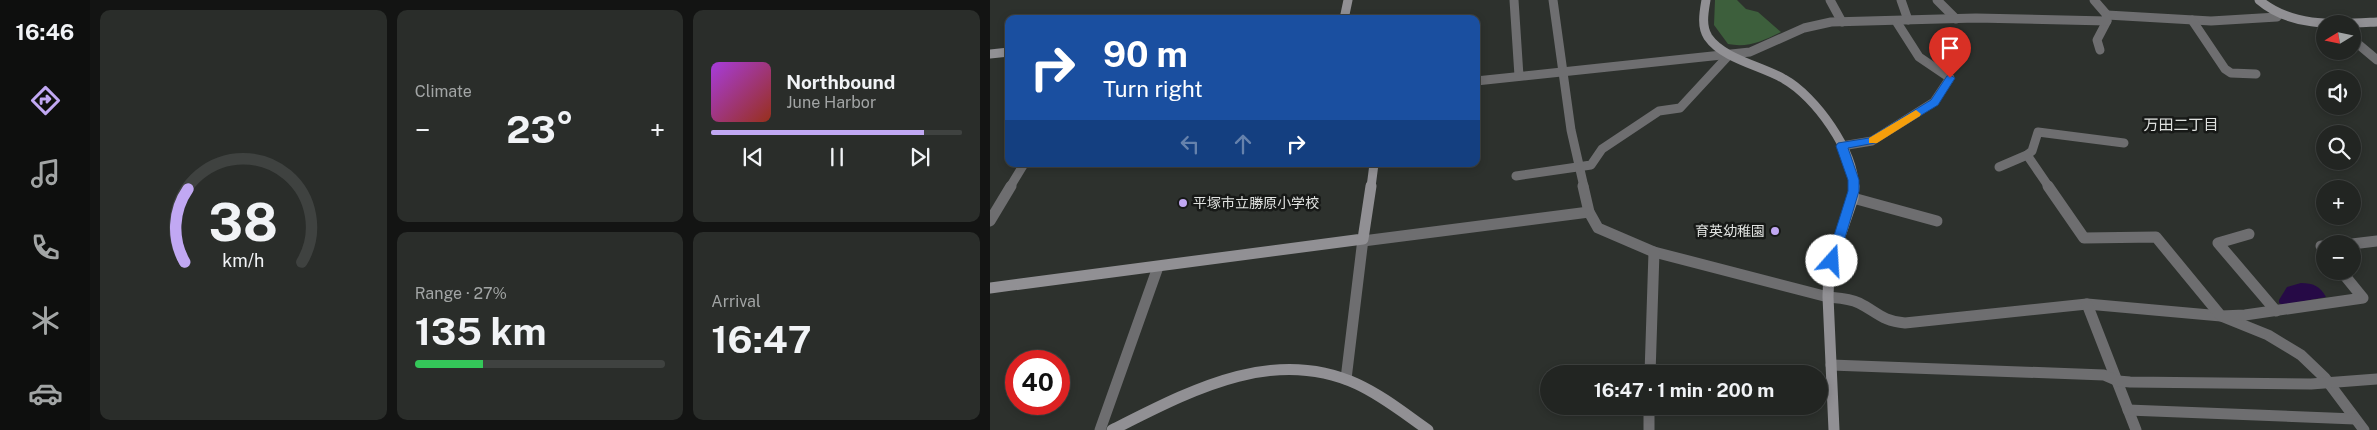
<!DOCTYPE html>
<meta charset="utf-8">
<style>
:root{--surface:#222522;--page:#2a2d2a;--text:#f1f3f6;--muted:#a2a5a5;--line:#3f4240;--accent:#c1a8f3}
body{margin:0;font-family:"Public Sans","Noto Sans JP",sans-serif;background:var(--page);color:var(--text);height:100vh;display:flex;flex-direction:column;font-size:19px;white-space:nowrap}
*{box-sizing:border-box;margin:0}
p{font-size:16px;color:var(--muted)}
.icon{flex:none;width:28px;height:28px;fill:none;stroke:currentColor;stroke-width:2;stroke-linecap:round;stroke-linejoin:round}
.map{position:relative;flex:1;overflow:hidden}
.panel{display:flex;flex-direction:column;gap:10px;padding:10px;background:#131413;width:900px}
.panel>*{flex:none}
.hud{position:absolute;left:15px;top:15px;width:475px;height:152px;border-radius:10px;box-shadow:0 2px 8px #0003,0 0 0 1px var(--line);background:#1a4fa0;color:#fff;overflow:hidden}
.needle{width:32px;rotate:260deg}
.controls{position:absolute;left:1326px;top:15px;display:grid;gap:10px}
.controls a{display:grid;place-items:center;width:45px;height:45px;border-radius:50%;background:var(--surface);box-shadow:0 2px 8px #0003,0 0 0 1px var(--line);font-size:25px}
.speed{position:absolute;left:15px;top:350px;display:flex;gap:10px;font-size:25px;font-weight:700;text-align:center}
.speed>*{display:grid;place-content:center;width:65px;height:65px;border-radius:50%;background:var(--surface);box-shadow:0 2px 8px #0003,0 0 0 1px var(--line);line-height:1}
.speed .limit{border:8px solid #d22;background:#fff;color:#111}
.pin{position:absolute;display:grid;place-items:center;width:42px;height:42px;color:#fff;margin:-51px -21px;border-radius:50% 50% 50% 0;rotate:-45deg;box-shadow:0 0 5px #0007}
.pin .icon{rotate:45deg}
.me{position:absolute;width:55px;margin:-28px;rotate:19deg;stroke-linejoin:round;filter:drop-shadow(0 0 4px #0008)}
.turn{display:flex;align-items:center;gap:18px;height:105px;padding:0 15px;font-size:22px}
.turn .icon{width:65px;height:65px;stroke-width:2.5}
.turn b{display:block;font-size:35px;line-height:42px}
.lanes{display:flex;align-items:center;height:48px;padding:0 15px;background:#0003;justify-content:center;gap:25px;direction:ltr}
.lanes .off{opacity:.35}
.big{font-size:38px;font-weight:700;line-height:1.1}
.panel .widget{flex:1;display:flex;flex-direction:column;justify-content:center;gap:8px;min-width:0;padding:0 18px;border-radius:10px;background:var(--page)}
.panel .dial{align-items:center;gap:0}
.dial svg{height:130px;overflow:visible;fill:none;stroke:var(--line);stroke-width:7;stroke-linecap:round;text-anchor:middle}
.dial text{fill:var(--text);stroke:none}
.song{display:flex;align-items:center;gap:15px}
.cover{width:60px;height:60px;border-radius:8px;background:linear-gradient(135deg,hsl(280 70% 55%),hsl(10 70% 35%))}
.played{height:5px;border-radius:2px;background:linear-gradient(90deg,var(--accent) 85%,var(--line) 85%)}
.keys{display:flex;justify-content:space-around;direction:ltr}
.heat{display:flex;justify-content:space-between;align-items:center;font-size:28px;direction:ltr}
.charge{height:8px;border-radius:4px;background:linear-gradient(90deg,#34c759 27%,var(--line) 0)}
.panel .tiles{flex:1;display:grid;gap:10px;grid-template-columns:repeat(3,1fr)}
.widget:first-child{grid-row:span 2}
.trip{position:absolute;left:550px;top:365px;width:288px;height:50px;border-radius:25px;background:var(--surface);box-shadow:0 2px 8px #0003,0 0 0 1px var(--line);font-weight:700;line-height:50px;text-align:center}
main{display:flex;flex:1;min-height:0}
.menu{display:flex;flex-direction:column;width:90px;justify-content:space-around;align-items:center;background:#0e0f0e;color:var(--muted)}
.menu .icon{width:35px;height:35px}
.menu .active{color:var(--accent)}
.menu b{font-size:22px;color:var(--text)}
.map>svg:first-child{display:block}
.green{fill:#3d5f3c}
.water{fill:#260a46}
.lines{fill:none;stroke-linecap:round;stroke-linejoin:round}
.street-far1{stroke:#6e6e70;stroke-width:9}
.street{stroke:#6e6e70;stroke-width:11}
.secondary-far1{stroke:#919094;stroke-width:9}
.secondary{stroke:#919094;stroke-width:11}
.route{fill:#1a73e8;stroke:#114b97}
.slow{fill:#f59e0b}
.poi-dot{fill:#c1a8f3;stroke:#171917;stroke-width:2}
.labels{text-anchor:middle;stroke-width:5;stroke-linejoin:round;paint-order:stroke}
.poi-label{font-size:14px;fill:#dfe1df;stroke:#171917;text-anchor:start}
.neighbourhood-label{font-size:15px;fill:#dfe1df;stroke:#171917}
</style>
<main>
<nav class="menu">
<b>16:46</b>
<svg class="icon active" aria-label="directions" viewBox="0 0 24 24"><path d="M12 3l9 9-9 9-9-9zM9 14v-3h6M13 9l2 2-2 2"/></svg>
<svg class="icon" aria-label="music" viewBox="0 0 24 24"><path d="M9 18V5l10-2v13"/><circle cx="6" cy="18" r="3"/><circle cx="16" cy="16" r="3"/></svg>
<svg class="icon" aria-label="phone" viewBox="0 0 24 24"><path d="M5 4h4l2 5-3 2q2 4 5 5l2-3 5 2v4C11 20 4 13 5 4z"/></svg>
<svg class="icon" aria-label="climate" viewBox="0 0 24 24"><path d="M12 3v18M4 7l16 10M4 17L20 7"/></svg>
<svg class="icon" aria-label="car" viewBox="0 0 24 24"><path d="M5 17H2v-5l4-1 3-4h7l3 4 3 1v5h-3M9 17h6M6 11h13"/><circle cx="7" cy="17" r="2"/><circle cx="17" cy="17" r="2"/></svg>
</nav>
<section class="panel">
<div class="tiles">
<div class="widget dial"><svg viewBox="0 0 100 80">
<path d="M14 69A42 42 0 1 1 86 69"/>
<path d="M14 69A42 42 0 0 1 16 24" stroke="#c1a8f3"/>
<text x="50" y="56" font-size="32" font-weight="700">38</text>
<text x="50" y="72" font-size="11">km/h</text>
</svg></div>
<div class="widget"><p>Climate</p>
<div class="heat"><a>−</a><b class="big">23°</b><a>+</a></div>
</div>
<div class="widget">
<div class="song"><i class="cover"></i><div><b>Northbound</b><p>June Harbor</p></div></div>
<div class="played"></div>
<div class="keys"><svg class="icon" aria-label="previous" viewBox="0 0 24 24"><path d="M18 5L8 12l10 7zM5 5v14"/></svg><svg class="icon" aria-label="pause" viewBox="0 0 24 24"><path d="M8 5v14M16 5v14"/></svg><svg class="icon" aria-label="next" viewBox="0 0 24 24"><path d="M6 5l10 7-10 7zM19 5v14"/></svg></div>
</div>
<div class="widget"><p>Range · 27%</p><b class="big">135 km</b><div class="charge"></div></div>
<div class="widget"><p>Arrival</p><b class="big">16:47</b></div>
</div>
</section>
<div class="map">
<svg width="1387" height="430" viewBox="0 0 1387 430">
<rect width="100%" height="100%" fill="#2d312d"/>
<!-- green -->
<path class="green" d="M725 0H747L756 9 768 12 791 32C773 41 758 48 738 44L724 25Z"/>
<!-- water -->
<path class="water" d="M1311 283C1323 283 1330 286 1336 297L1293 305 1289 303V300L1297 287Z"/>
<g class="lines">
<!-- street-far1 -->
<g class="street-far1">
<polyline points="524,0 529,76"/>
<polyline points="563,0 581,130 594,187"/>
<polyline points="840,0 852,22"/>
<polyline points="911,0 918,20"/>
<polyline points="947,0 966,19"/>
<polyline points="1117,15 1221,21 1287,17 1289,14"/>
<polyline points="1202,20 1235,69 1241,73 1266,74"/>
<polyline points="1362,39 1387,60"/>
<polyline points="1110,50 1107,40 1117,21"/>
<polyline points="486,81 760,52 814,28 841,22 986,18 1117,21 1117,15 1104,0"/>
<polyline points="852,146 882,141 944,102 960,78 929,57 906,21"/>
<polyline points="1009,167 1037,155"/>
<polyline points="526,176 601,165 612,149 669,111 690,108 739,55"/>
<polyline points="20,187 34,164"/>
<polyline points="1059,187 1037,155 1042,151 1048,132 1134,143"/>
</g>
<!-- street -->
<g class="street">
<path d="M593 186 599 212 608 228 664 252 838 297C849 298 859 298 869 303 887 312 892 321 915 323L1097 304 1231 316 1278 335 1311 355 1335 378 1374 430"/>
<polyline points="1058,186 1094,238 1166,237 1231,316 1255,315 1373,298 1351,271"/>
<polyline points="863,198 947,221"/>
<polyline points="0,221 21,186"/>
<polyline points="1259,234 1228,243 1286,311"/>
<polyline points="373,241 599,212"/>
<polyline points="1362,244 1387,241"/>
<polyline points="1335,246 1331,246 1335,251"/>
<polyline points="1097,304 1146,430"/>
<polyline points="841,365 1114,375 1128,381 1140,382 1321,384 1387,379"/>
<polyline points="660,374 664,252"/>
<polyline points="356,379 373,239"/>
<polyline points="659,406 659,430"/>
<polyline points="1138,410 1365,419"/>
<polyline points="110,430 168,267"/>
</g>
<!-- secondary-far1 -->
<g class="secondary-far1">
<path d="M716 0C714 12 711 26 718 37 733 59 772 66 794 79 825 96 865 152 864 187"/>
<path d="M1269 0C1302 28 1346 24 1387 22"/>
<polyline points="354,19 358,0"/>
<polyline points="0,54 19,52"/>
<polyline points="381,187 384,164"/>
</g>
<!-- secondary -->
<g class="secondary">
<polyline points="0,288 373,239 381,186"/>
<path d="M122 430C198 392 282 345 367 384 393 396 415 414 438 430"/>
<polyline points="844,430 838,297 839,268 863,198 864,186"/>
</g>
</g>
<!-- route -->
<polygon class="route" points="960,75 965,78 948,105 885,143 858,148 869,180 869,191 848,261 842,265 838,264 836,261 858,191 858,180 846,146 848,143 879,138 941,100 957,76"/>
<!-- slow -->
<polygon class="slow" points="926,110 931,114 930,116 887,143 879,143 879,138"/>
<!-- markers -->
<g class="poi-dot">
<circle cx="193" cy="203" r="5"/>
<circle cx="785" cy="231" r="5"/>
</g>
<g class="labels">
<!-- poi labels -->
<g class="poi-label">
<text x="203" y="208">平塚市立勝原小学校</text>
<text x="775" y="236" text-anchor="end">育英幼稚園</text>
</g>
<!-- neighbourhood labels -->
<g class="neighbourhood-label">
<text x="1191" y="130">万田二丁目</text>
</g>
</g>
</svg>
<div class="controls">
<a><svg class="needle" viewBox="-14 -14 28 28"><path d="M0-13l5 13h-10z" fill="#e53935"/><path d="M0 13l5-13h-10z" fill="#a2a5a5"/></svg></a>
<a><svg class="icon" aria-label="sound" viewBox="0 0 24 24"><path d="M4 9h4l5-4v14l-5-4H4zM17 9q2 3 0 6"/></svg></a>
<a><svg class="icon" aria-label="search" viewBox="0 0 24 24"><circle cx="10" cy="10" r="6"/><path d="M15 15l6 6"/></svg></a>
<a>+</a>
<a>−</a>
</div>
<div class="speed"><div class="limit">40</div></div>
<div class="pin" style="left:960px;top:78px;background:#d93025"><svg class="icon" aria-label="arrive" viewBox="0 0 24 24"><path d="M6 21V4h12l-3 4 3 4H6"/></svg></div>
<svg class="me" style="left:842px;top:261px" viewBox="-20 -20 40 40"><circle r="19" fill="#fff"/><path d="M0-13L10 11 0 6-10 11z" fill="#1a73e8"/></svg>
<div class="trip">16:47 · 1 min · 200 m</div>
<div class="hud">
<div class="turn"><svg class="icon" aria-label="right" viewBox="0 0 24 24"><path d="M7 20v-9h11M14 6l5 5-5 5"/></svg><div><b>90 m</b>Turn right</div></div>
<div class="lanes"><svg class="icon off" aria-label="left" viewBox="0 0 24 24"><path d="M17 20v-9H6M10 6l-5 5 5 5"/></svg><svg class="icon off" aria-label="ahead" viewBox="0 0 24 24"><path d="M12 20V5M6 11l6-6 6 6"/></svg><svg class="icon" aria-label="right" viewBox="0 0 24 24"><path d="M7 20v-9h11M14 6l5 5-5 5"/></svg></div>
</div>
</div>
</main>
